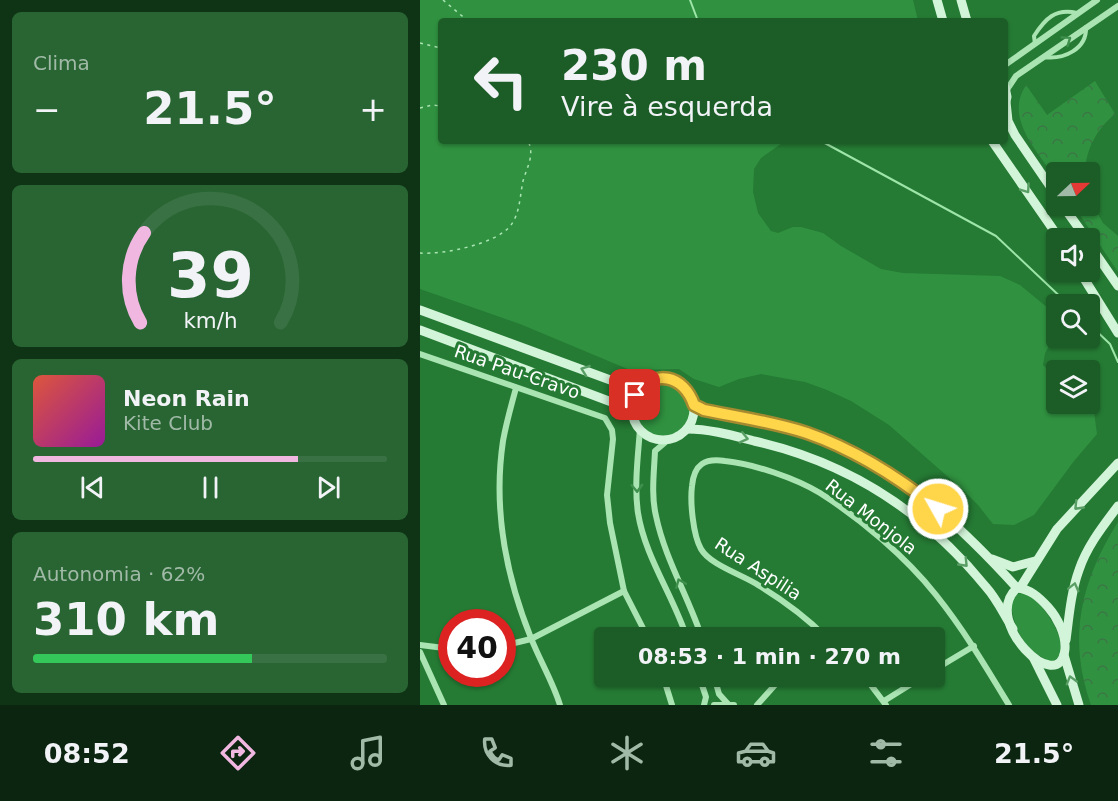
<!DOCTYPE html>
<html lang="pt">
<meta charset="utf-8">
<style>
:root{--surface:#1c5c27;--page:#296533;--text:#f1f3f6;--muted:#a0baa7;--line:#3a7144;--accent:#f0b7e0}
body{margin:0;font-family:"DejaVu Sans",sans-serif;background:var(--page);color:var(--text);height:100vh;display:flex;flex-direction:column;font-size:22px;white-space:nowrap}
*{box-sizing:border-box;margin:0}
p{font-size:20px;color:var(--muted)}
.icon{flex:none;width:33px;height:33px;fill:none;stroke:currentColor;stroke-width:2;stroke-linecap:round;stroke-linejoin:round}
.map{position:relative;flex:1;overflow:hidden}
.details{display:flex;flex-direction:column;gap:12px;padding:12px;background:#0f3315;width:420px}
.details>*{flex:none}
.banner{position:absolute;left:18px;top:18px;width:570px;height:126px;border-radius:6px;box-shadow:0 2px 4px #0004;background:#1c5c27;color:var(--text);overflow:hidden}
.needle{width:39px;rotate:68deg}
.controls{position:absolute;left:626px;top:162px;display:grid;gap:12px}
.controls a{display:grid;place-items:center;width:54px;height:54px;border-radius:6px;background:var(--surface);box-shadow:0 2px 4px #0004;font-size:30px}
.speed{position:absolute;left:18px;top:609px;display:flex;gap:12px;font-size:30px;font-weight:700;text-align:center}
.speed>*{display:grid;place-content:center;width:78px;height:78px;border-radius:50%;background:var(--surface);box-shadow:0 2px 4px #0004;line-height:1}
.speed .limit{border:9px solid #d22;background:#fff;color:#111}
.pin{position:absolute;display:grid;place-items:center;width:51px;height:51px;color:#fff;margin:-26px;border-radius:12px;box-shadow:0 3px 9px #0006}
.me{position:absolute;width:66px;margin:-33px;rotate:309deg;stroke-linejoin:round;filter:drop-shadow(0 0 4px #0008)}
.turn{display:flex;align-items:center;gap:21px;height:126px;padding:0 24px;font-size:27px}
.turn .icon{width:78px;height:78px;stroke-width:2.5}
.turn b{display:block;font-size:42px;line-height:51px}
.big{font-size:45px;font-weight:700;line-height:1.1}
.details .tile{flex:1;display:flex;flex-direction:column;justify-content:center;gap:9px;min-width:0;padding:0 21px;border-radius:9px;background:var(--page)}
.details .dial{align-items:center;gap:0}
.dial svg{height:156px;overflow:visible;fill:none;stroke:var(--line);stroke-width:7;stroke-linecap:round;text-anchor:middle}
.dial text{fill:var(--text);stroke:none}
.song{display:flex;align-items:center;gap:18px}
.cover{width:72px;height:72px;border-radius:9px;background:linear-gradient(135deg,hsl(10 70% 55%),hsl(300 70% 35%))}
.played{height:6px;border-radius:3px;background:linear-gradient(90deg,var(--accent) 75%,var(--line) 75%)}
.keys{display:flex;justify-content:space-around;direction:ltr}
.heat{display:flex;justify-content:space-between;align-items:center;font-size:33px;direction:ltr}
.charge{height:9px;border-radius:4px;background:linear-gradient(90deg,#34c759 62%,var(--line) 0)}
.trip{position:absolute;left:174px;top:627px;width:351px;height:60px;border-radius:6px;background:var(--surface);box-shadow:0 2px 4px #0004;font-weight:700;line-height:60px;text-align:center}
.menu{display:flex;height:96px;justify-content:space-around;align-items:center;background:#0b2510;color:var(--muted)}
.menu .icon{width:42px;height:42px}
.menu .current{color:var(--accent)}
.menu b{font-size:27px;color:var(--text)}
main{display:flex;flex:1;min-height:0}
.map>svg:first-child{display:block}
.green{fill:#309240}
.forest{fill:url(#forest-crowns)}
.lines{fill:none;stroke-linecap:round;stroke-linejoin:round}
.stream{stroke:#9de5a8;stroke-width:2}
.path{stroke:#a9e4b2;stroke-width:1.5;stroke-dasharray:3 4.5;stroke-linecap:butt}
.lane{stroke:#a9e4b2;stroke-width:4}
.street{stroke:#a9e4b2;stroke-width:6}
.secondary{stroke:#d2f4d8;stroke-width:9}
.oneway{stroke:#3f904d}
.oneway2{stroke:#599f65}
.route-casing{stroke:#a68a30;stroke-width:15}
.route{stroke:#ffd54a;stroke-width:10}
.labels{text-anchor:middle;stroke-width:6;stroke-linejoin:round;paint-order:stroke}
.street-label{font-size:18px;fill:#fff;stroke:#257b34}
</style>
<main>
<section class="details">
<div class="tile"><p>Clima</p>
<div class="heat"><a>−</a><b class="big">21.5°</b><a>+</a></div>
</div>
<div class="tile dial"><svg viewBox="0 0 100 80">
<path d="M14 69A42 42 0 1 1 86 69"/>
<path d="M14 69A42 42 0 0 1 16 23" stroke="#f0b7e0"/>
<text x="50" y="56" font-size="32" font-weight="700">39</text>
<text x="50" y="72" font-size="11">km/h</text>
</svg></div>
<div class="tile">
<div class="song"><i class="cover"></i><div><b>Neon Rain</b><p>Kite Club</p></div></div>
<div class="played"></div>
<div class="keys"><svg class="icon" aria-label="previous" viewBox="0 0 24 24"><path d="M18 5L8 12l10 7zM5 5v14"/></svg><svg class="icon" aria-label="pause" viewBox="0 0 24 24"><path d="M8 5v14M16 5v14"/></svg><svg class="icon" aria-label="next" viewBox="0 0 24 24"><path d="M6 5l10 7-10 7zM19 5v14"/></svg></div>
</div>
<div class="tile"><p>Autonomia · 62%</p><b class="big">310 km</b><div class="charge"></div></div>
</section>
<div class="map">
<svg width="698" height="705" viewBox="0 0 698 705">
<defs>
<pattern id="forest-crowns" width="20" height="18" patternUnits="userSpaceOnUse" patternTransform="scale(1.5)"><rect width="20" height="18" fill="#309240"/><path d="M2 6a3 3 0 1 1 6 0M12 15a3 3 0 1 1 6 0" fill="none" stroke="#3b7645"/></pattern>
</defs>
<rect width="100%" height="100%" fill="#257b34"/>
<!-- green -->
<g class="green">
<polygon points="0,0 493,0 498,21 21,21 21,141 365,141 341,158 334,169 333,192 338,213 351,231 358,233 373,227 381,227 403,233 421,246 461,269 483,273 580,276 600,285 634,313 635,336 625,353 623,365 636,378 636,404 667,404 674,412 677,434 654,461 614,515 594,525 573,524 558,505 543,490 469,425 431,401 407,390 385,382 341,374 319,379 299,387 274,379 259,369 210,370 100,324 0,289"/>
<circle cx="243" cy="409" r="27"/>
<path d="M603 593C607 595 612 597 615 600 626 609 653 648 635 660 630 663 626 659 622 657 602 649 593 623 591 603L597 594Z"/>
</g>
<!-- forest -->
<g class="forest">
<path d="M675 81 695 114C677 129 666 148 665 172H636V179C618 151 584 119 606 85L627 115Z"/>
<polygon points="669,199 683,223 698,236 698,272 654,206 669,206"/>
<path d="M698 522V705H671C647 637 661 581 698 522Z"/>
</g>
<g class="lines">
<!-- stream -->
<g class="stream">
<polyline points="270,0 278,21"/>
<polyline points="401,141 576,236 648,304"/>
<polyline points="669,324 690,344 698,362"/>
</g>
<!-- path -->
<g class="path">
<polyline points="23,0 48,21"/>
<polyline points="0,43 21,48"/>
<polyline points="0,108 12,105 21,106"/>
<path d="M0 253C22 255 77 244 91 225 100 213 100 195 103 181 107 167 115 155 108 141"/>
</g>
<!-- lane -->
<g class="lane">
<path d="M615 44 614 36C625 19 635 8 657 13"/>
<path d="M623 57C644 60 667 49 666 27"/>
</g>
<!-- street -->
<g class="street">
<polyline points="585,65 677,0"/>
<polyline points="586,91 596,76 698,6"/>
<polyline points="0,354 185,418 192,430 193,439 187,495 190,523 204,591 228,638"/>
<path d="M96 388C91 406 86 424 83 441 73 508 86 576 111 638 120 661 133 682 140 705"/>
<path d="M220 429C218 456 214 486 218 513 225 557 253 595 267 638"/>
<path d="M248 440 235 451C234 473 231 495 236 516 245 559 268 596 282 638"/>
<path d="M407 638C386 617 363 600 338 585 323 575 290 565 281 549 273 535 270 502 272 486 274 464 285 458 305 461 334 464 375 478 400 493 441 519 486 557 516 595 544 630 566 667 589 705"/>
<polyline points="0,645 32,649"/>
<polyline points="82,646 111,639 204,591"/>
<polyline points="0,652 24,705"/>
<polyline points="514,670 554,646"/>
<polyline points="243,676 252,705"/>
<polyline points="279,676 286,697 284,705"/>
<polyline points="294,676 299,694 308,704"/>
<polyline points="444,676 466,705"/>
<polyline points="464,701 504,676"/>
<polyline points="294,705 314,705"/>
<polyline points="337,705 363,676"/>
</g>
<!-- secondary -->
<g class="secondary">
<polyline points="517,0 523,21"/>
<polyline points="541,0 547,21"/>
<polyline points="585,87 587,97 585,105"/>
<polyline points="586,102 588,121 595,135 636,195"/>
<polyline points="572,141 639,238"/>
<polyline points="643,206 666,238"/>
<polyline points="669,244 698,286"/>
<polyline points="660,272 698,333"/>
<polyline points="0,310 212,388 220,388"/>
<polyline points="0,330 202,406 212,412"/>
<circle cx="243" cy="409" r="31"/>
<path d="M274 405 284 410C318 417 353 422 386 433 471 460 538 523 597 588"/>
<path d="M267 429C290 429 311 435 334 441 428 462 505 512 566 587 577 599 584 615 593 629"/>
<polyline points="572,559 593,567 615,561"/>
<path d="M597 588C610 589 619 597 628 607 637 617 646 634 645 649 640 699 560 621 597 588Z"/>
<polyline points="600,588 637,529 698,463"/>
<path d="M646 640C649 617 651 592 659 570 667 546 683 526 698 506"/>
<polyline points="644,655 659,705"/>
<polyline points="614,659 637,705"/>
</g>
</g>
<!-- one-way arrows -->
<defs><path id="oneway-chevron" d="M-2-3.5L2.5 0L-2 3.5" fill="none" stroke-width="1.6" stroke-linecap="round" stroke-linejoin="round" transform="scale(1.5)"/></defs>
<g class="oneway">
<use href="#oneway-chevron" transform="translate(647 40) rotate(-35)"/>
<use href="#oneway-chevron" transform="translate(217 488) rotate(88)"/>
<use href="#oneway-chevron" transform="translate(260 583) rotate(-113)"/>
</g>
<g class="oneway2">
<use href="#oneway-chevron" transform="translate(606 189) rotate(55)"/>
<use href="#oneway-chevron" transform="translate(165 370) rotate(-160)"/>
<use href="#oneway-chevron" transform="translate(324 438) rotate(13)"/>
<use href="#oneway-chevron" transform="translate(658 506) rotate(134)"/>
<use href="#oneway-chevron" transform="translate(544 563) rotate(46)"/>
<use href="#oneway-chevron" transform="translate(654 587) rotate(-76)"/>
<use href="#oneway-chevron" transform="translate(651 680) rotate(-106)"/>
</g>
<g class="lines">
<defs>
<path id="route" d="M215 395C234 368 264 375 274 405L284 410C318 417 354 422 387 433 436 450 478 477 518 509"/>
</defs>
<!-- route casing -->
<use href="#route" class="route-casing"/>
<!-- route -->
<use href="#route" class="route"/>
</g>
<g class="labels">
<!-- street labels -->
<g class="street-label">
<text transform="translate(97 372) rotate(19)" y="6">Rua Pau-Cravo</text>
<text transform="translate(451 517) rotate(38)" y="6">Rua Monjola</text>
<text transform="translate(338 569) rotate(33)" y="6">Rua Aspilia</text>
</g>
</g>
</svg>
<div class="controls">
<a><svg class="needle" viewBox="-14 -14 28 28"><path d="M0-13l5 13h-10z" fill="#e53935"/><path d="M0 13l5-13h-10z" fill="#a0baa7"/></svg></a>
<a><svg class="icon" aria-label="sound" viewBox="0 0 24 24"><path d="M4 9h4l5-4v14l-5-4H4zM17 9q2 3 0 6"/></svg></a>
<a><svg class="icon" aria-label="search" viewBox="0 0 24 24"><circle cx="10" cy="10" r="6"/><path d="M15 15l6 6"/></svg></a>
<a><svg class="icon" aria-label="layers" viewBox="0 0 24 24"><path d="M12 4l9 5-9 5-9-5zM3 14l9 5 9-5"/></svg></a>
</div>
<div class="speed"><div class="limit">40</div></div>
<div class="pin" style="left:215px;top:395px;background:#d93025"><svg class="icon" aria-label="arrive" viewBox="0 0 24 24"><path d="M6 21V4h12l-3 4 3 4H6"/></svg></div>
<svg class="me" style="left:518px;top:509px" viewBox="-20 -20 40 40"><circle r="17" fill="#ffd54a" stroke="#fff" stroke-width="3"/><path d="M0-11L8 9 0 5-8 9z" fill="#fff"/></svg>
<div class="trip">08:53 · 1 min · 270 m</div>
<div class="banner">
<div class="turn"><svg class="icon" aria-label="left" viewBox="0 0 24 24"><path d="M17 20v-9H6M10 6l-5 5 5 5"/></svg><div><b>230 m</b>Vire à esquerda</div></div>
</div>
</div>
</main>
<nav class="menu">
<b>08:52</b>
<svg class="icon current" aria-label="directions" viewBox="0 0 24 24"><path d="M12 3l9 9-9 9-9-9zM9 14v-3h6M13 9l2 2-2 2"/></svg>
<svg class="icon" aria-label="music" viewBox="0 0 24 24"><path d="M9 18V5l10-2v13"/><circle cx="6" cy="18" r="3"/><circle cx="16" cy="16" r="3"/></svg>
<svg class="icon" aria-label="phone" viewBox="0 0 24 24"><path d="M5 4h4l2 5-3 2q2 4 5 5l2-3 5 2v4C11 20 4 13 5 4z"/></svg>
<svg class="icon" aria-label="climate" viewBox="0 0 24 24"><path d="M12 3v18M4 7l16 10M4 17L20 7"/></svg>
<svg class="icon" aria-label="car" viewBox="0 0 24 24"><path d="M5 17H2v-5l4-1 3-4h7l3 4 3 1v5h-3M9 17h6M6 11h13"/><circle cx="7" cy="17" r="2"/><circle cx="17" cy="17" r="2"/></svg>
<svg class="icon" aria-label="filters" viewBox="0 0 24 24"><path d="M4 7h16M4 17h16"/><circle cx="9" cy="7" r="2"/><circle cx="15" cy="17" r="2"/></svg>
<b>21.5°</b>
</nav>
